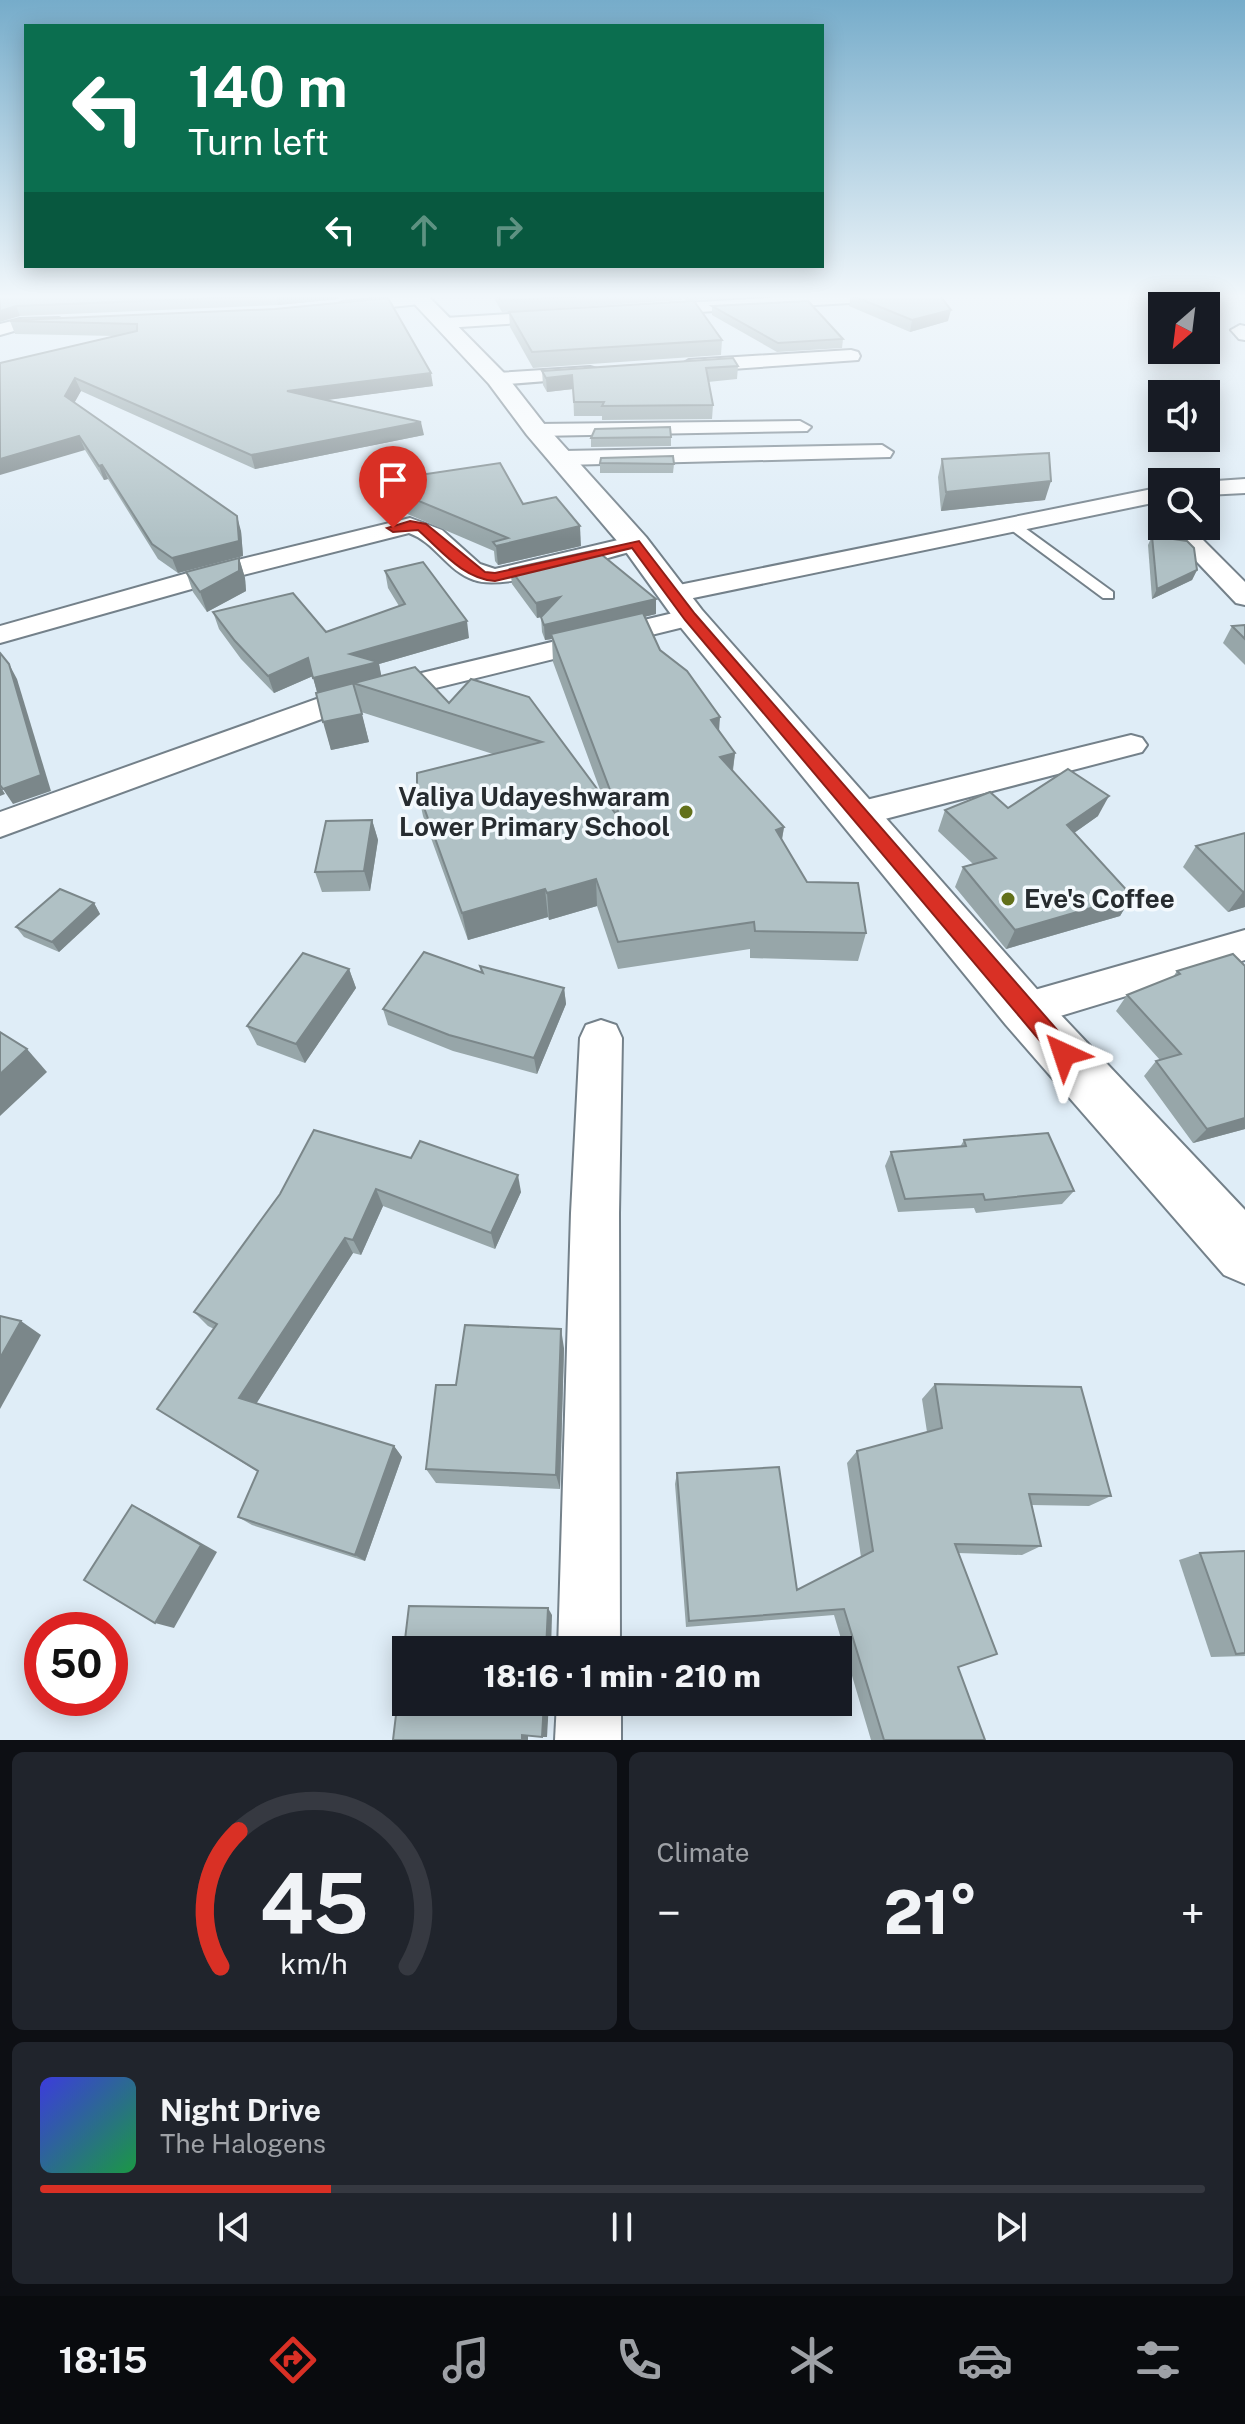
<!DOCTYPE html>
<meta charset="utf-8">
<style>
:root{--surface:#171b24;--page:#20242c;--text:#f1f3f6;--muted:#9ea1a6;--line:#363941;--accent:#d93025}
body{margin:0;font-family:"Public Sans",sans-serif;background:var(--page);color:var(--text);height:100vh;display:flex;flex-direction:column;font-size:30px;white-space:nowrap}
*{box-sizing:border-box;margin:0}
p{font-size:26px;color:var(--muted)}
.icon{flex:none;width:44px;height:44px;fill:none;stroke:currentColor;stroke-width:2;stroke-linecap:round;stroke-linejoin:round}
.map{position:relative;height:1740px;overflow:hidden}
.sheet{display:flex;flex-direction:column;gap:12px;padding:12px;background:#0d0f14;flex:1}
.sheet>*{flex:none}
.top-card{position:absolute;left:24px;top:24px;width:800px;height:244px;border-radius:0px;box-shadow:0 4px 20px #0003;background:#0b6e4f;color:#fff;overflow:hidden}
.needle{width:52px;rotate:208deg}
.fabs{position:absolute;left:1148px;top:292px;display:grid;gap:16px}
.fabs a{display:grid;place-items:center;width:72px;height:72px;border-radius:0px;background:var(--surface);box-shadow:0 4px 20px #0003;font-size:40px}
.speed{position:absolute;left:24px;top:1612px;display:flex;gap:16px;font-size:40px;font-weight:700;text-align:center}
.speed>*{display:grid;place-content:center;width:104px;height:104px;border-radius:50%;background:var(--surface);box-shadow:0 4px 20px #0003;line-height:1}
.speed .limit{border:12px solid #d22;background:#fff;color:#111}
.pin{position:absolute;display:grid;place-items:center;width:68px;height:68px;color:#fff;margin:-82px -34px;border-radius:50% 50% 50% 0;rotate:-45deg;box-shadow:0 0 8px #0007}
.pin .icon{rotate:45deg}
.me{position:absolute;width:88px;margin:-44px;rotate:318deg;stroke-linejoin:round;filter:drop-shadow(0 0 6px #0008)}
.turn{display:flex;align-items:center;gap:28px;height:168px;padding:0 32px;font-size:36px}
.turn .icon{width:104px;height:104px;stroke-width:2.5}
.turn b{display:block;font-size:56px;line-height:68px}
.lanes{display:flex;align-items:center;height:76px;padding:0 32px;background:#0003;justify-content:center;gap:40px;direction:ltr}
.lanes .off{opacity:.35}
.big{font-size:60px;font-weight:800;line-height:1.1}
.sheet .card{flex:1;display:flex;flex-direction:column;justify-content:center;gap:12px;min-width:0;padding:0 28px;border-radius:12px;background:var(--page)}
.sheet .dial{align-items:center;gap:0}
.dial svg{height:208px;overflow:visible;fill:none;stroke:var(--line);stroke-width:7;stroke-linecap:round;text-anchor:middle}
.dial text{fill:var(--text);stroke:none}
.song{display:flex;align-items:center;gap:24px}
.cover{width:96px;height:96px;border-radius:12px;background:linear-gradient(135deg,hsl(240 70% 55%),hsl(140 70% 35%))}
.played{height:8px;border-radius:4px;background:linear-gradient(90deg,var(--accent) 25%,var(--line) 25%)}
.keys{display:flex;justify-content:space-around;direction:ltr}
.heat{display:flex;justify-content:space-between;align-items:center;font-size:44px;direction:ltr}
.sheet .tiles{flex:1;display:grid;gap:12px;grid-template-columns:1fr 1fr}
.card:last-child{grid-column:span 2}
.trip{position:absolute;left:392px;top:1636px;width:460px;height:80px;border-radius:0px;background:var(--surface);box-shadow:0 4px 20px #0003;font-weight:800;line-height:80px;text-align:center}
.menu{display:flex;height:128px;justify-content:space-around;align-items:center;background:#090b0e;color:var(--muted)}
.menu .icon{width:56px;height:56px}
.menu .current{color:var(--accent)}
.menu b{font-size:36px;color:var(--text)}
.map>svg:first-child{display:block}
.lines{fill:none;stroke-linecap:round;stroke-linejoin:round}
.service-casing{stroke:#74818a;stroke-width:4}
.minor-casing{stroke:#74818a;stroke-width:4}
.secondary-casing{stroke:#74818a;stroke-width:4}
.service{fill:#fff;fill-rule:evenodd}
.minor{fill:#fff;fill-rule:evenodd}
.secondary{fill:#fff;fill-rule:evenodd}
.wall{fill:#97a6a9}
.shaded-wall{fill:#7b878a}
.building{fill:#b0c1c5;stroke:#7b878a;stroke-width:2}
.route{fill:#d93025;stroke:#8d1f18;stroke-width:2}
.poi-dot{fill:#62701a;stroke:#f3f9fd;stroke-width:3}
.labels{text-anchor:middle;stroke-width:7;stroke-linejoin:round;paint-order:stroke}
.poi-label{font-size:26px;font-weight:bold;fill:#272c30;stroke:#f3f9fd;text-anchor:end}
</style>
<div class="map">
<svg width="1245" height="1740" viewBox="0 0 1245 1740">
<rect width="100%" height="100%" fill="#dfedf7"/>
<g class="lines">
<defs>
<polygon id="service" points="1006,520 1014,520 1113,592 1113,598 1103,598 1006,526"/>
<g id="minor">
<polygon points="402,296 426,296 428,299 420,304 342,312 333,307 342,302"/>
<polygon points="802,296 890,296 882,301 650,315 641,310 650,305"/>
<polygon points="559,311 565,312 568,316 565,320 445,328 436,323 445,318"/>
<polygon points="59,318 68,323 65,327 21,329 0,335 0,324 20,319"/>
<polygon points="1240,325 1245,326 1245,340 1239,339 1231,330"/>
<polygon points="851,350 858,352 860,356 858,360 689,372 679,366 689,360"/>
<polygon points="590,367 597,369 600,373 597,377 497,385 487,379 497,373"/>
<polygon points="800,421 811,427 807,431 536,436 525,430 536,424"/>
<polygon points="882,445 893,452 890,457 563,465 552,458 563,451"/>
<polygon points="1245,479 1245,493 1206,495 1206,482 1202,482"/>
<polygon points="1162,487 1162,501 674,602 665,600 661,594 665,588 674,586"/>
<path d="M410 518 442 530 480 564 495 569 635 536 644 538 647 543 644 548C607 557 505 592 474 580 447 571 435 542 409 533L227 579 0 643V626L209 567Z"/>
<polygon points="1163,526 1189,526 1245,582 1245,605 1236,603"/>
<polygon points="690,609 700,611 704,617 700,623 346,710 0,837 0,812 325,696"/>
<polygon points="1131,735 1142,738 1147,745 1142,752 858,826 846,822 841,814 846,806 858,802"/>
<polygon points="1245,930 1245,960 1024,1027 1010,1022 1004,1010 1010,998 1024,993"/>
<polygon points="601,1020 616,1025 622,1038 619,1213 620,1650 558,1650 571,1213 580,1038 586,1025"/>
<polygon points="557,1702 621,1702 621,1740 555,1740"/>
</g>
<polygon id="secondary" points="407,296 428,296 505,374 545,425 646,537 702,610 1042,995 1245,1210 1245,1284 1224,1275 1006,1025 678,624 624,549 527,435 489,384"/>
</defs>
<!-- service casing -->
<use href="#service" class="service-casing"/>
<!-- minor casing -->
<use href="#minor" class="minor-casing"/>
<!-- secondary casing -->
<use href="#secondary" class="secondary-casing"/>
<!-- service -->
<use href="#service" class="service"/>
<!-- minor -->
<use href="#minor" class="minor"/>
<!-- secondary -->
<use href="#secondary" class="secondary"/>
</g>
<!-- wall -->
<g class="wall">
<polygon points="0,296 339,296 339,299 278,305 20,316"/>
<polygon points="495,296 758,296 687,300 682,298 682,300 502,312 495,300"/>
<polygon points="851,296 940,296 948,321 910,332 849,306"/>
<polygon points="1143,296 1167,296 1144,297"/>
<polygon points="712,306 843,339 842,348 777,352 712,315"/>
<polygon points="275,309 433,386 325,400 424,435 255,469 81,391 74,402 241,531 243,556 178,573 158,559 108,479 104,480 85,450 0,363 116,336 15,334 10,321"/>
<polygon points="509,312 722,340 721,355 533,368 510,327"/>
<polygon points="738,366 737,379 708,382 713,405 712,419 602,420 602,416 574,416 573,389 547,392 543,385 542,371"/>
<polygon points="671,437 671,446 591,447 591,438"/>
<polygon points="942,459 1045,500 941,511 938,477"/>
<polygon points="600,463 674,464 673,473 600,473"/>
<polygon points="373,482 523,504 581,546 498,565 495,561 494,551 377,501"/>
<polygon points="1152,536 1197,570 1192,580 1152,599 1148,545"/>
<polygon points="239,558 245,578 246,591 207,612 193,592 186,572"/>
<polygon points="510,569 656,614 644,617 660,650 735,753 733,771 784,827 782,840 807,882 866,933 858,961 750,958 750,949 618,969 597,906 549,920 548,917 468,940 423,816 417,788 493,754 361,712 369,742 331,750 313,676 274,693 241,659 219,629 213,612 326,632 399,606 388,588 385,571 469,638 379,664 381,676 449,703 471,679 603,798 553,662 552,639 545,640 542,632 541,617 537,618 512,584"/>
<polygon points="1245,625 1245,665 1223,643 1232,626"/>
<polygon points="1008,808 1098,816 1074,833 1132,896 1120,916 1006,949 955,887 963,867 973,864 938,831 945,810"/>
<polygon points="372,820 378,840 370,891 322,892 315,872"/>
<polygon points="1245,833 1245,907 1228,912 1183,867 1196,846"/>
<polygon points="94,903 100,914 59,952 24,937 16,927"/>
<polygon points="480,966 564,988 566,1004 537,1074 453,1051 388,1025 383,1009 481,973"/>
<polygon points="1245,966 1245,1129 1193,1143 1144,1076 1156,1061 1160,1060 1116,1011 1127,995 1173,977 1177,971"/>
<polygon points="349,969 356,988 305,1063 257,1045 247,1026"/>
<polygon points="964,1140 1074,1191 1062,1204 976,1213 974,1208 898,1212 885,1166 891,1152 960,1147"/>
<polygon points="411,1158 521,1192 495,1249 383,1206 361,1255 353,1253 256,1404 394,1446 402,1457 365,1561 252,1525 238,1517 258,1472 157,1409 214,1329 208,1326 194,1312"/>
<polygon points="564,1348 560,1489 436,1483 426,1469 456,1385"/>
<polygon points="935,1384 1111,1496 1089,1506 1032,1505 1041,1546 1022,1555 958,1553 958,1667 985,1740 871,1740 834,1615 686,1627 675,1484 677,1473 797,1590 861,1557 847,1463 857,1451 927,1432 922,1399"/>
<polygon points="1245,1551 1245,1656 1211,1657 1179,1560 1200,1553"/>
</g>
<!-- shaded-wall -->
<g class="shaded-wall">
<polygon points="276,296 339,296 339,299 278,305"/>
<polygon points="16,306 20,316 0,322 0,311"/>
<polygon points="951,310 948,321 910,332 912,320"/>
<polygon points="431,373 433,386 290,405 287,391"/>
<polygon points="572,375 573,389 547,392 546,378"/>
<polygon points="75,378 81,391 71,409 65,396"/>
<polygon points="421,422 424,435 255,469 251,455"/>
<polygon points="79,436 85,450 0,475 0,459"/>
<polygon points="102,465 108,479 104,480 99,466"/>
<polygon points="1051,481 1045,500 941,511 946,492"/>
<polygon points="237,516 241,531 243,556 178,573 172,558"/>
<polygon points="580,526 581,546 498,565 496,546"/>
<polygon points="239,558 245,578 246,591 207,612 200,592"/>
<polygon points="1197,570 1192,580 1152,599 1157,589"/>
<polygon points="560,597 561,612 537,618 536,603"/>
<polygon points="656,599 656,614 553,639 551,634 552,639 545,640 544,625"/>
<polygon points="467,621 469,638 379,664 382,679 353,683 318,695 313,678 350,654"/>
<polygon points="308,658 313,676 274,693 268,676"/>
<polygon points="9,664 17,679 51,791 13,804 3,789"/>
<polygon points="362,714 369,742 331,750 323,722"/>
<polygon points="720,717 718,746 711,720"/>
<polygon points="735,753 731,781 720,757"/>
<polygon points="0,786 5,794 0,796"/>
<polygon points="1109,796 1098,816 1057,845 1067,825"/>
<polygon points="372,820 378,840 370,891 364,871"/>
<polygon points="784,827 779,855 776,830"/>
<polygon points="596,879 597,906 549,920 547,893"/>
<polygon points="545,889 548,917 468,940 462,913"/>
<polygon points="1245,891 1245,907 1228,912 1243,892"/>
<polygon points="1132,896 1120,916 1006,949 1015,930"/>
<polygon points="94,903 100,914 59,952 52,942"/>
<polygon points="349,969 356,988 305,1063 296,1044"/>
<polygon points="564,988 566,1004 537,1074 534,1058"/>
<polygon points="27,1049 47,1072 0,1116 0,1074"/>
<polygon points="1245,1118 1245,1129 1193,1143 1207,1129"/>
<polygon points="518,1175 521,1192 495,1249 491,1233"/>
<polygon points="376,1189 383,1206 361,1255 353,1240"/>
<polygon points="345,1238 353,1253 252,1410 239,1398"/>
<polygon points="21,1321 41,1335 0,1409 0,1358"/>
<polygon points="561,1329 564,1348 560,1489 556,1475"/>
<polygon points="394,1446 402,1457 365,1561 355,1555"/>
<polygon points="132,1505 150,1514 217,1552 174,1628 155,1623"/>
<polygon points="548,1608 552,1615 551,1650 546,1650"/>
<polygon points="544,1702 549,1702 547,1737 542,1737"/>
<rect x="522" y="1735" width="6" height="5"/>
</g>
<!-- building -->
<g class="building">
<polygon points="0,296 268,296 16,306 0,311"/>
<polygon points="498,296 581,296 501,301"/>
<polygon points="853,296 940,296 951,310 912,320"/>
<polygon points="388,298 431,373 287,391 421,422 251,455 75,378 65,396 237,516 239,541 172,558 152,544 102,465 99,466 79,436 0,459 0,363 137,331 137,324 10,321 16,320 275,309"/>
<polygon points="694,301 722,340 532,352 509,312"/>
<polygon points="808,301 843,339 778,343 712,306"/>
<polygon points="733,358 738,366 706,368 713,405 602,406 604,402 574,402 572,375 546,378 542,371"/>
<polygon points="670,427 671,437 591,438 595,429"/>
<polygon points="1049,453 1051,481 946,492 942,459"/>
<polygon points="673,456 674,464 600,463 601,458"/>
<polygon points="500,463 523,504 556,497 580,526 496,546 493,542 508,538 373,482"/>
<polygon points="1152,536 1187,541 1194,548 1197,570 1157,589"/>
<polygon points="596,550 656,599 544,625 541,617 560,597 536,603 510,569"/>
<polygon points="239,558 239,571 200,592 186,572"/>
<polygon points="423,562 467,621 350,654 378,662 313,678 308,658 268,676 235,641 213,612 293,593 326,632 405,604 385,571"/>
<polygon points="643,613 660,650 687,671 720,717 711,720 735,753 720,757 784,827 776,830 807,882 858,883 866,933 755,931 754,922 618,942 596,879 547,893 545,889 462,913 417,788 417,773 542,742 353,683 362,714 323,722 316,693 415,667 449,703 471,679 529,697 615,813 618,811 551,634"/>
<polygon points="1245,625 1245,639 1232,626"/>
<polygon points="0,653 9,664 41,775 3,789 0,785"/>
<polygon points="1068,769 1109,796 1067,825 1132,896 1015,930 963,867 996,858 945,810 990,792 1008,808"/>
<polygon points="372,820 364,871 315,872 326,821"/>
<polygon points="1245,833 1245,891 1243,892 1196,846"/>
<polygon points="60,889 94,903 52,942 16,927"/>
<polygon points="424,952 483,973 480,966 564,988 534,1058 449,1035 383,1009"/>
<polygon points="303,953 349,969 296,1044 247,1026"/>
<polygon points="1233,954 1245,966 1245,1118 1207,1129 1156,1061 1181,1054 1127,995 1180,974 1177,971"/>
<polygon points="0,1032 27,1049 0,1074"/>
<polygon points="314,1130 411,1158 420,1141 518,1175 491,1233 376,1189 353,1240 345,1238 239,1398 394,1446 355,1555 238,1517 258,1471 157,1409 217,1324 194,1312 280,1194"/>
<polygon points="1048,1133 1074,1191 985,1200 983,1194 905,1199 891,1152 966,1146 964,1140"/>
<polygon points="0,1316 21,1321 0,1358"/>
<polygon points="465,1325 561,1329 556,1475 426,1469 436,1385 456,1385"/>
<polygon points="935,1384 1081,1387 1111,1496 1029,1494 1041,1546 955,1544 997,1654 958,1667 985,1740 884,1740 844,1609 689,1621 677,1473 779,1467 797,1590 873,1551 857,1451 942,1428"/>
<polygon points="132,1505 201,1545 155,1623 84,1580"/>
<polygon points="1245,1551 1245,1653 1236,1654 1200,1553"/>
<polygon points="409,1606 548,1608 546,1650 406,1650 406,1702 544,1702 542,1737 522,1735 522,1740 393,1740"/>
</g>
<!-- sky -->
<linearGradient id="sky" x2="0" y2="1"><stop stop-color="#76acca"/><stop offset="0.55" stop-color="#f1f7fb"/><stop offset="1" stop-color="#f1f7fb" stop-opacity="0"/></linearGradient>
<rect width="1245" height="539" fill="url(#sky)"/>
<!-- route -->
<path class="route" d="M410 521 426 524 485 572 495 573 639 541 695 614 1072 1047 1075 1054 1072 1061 1064 1063 1057 1061 685 620 632 548 495 581C463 579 441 550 418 530L393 532 387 528Z"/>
<!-- markers -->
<g class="poi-dot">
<circle cx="686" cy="812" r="8"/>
<circle cx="1008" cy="899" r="8"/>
</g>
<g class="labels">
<!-- poi labels -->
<g class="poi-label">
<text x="670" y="806">Valiya Udayeshwaram<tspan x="670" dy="30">Lower Primary School</tspan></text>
<text x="1024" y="908" text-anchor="start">Eve's Coffee</text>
</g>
</g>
</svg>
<div class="fabs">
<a><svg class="needle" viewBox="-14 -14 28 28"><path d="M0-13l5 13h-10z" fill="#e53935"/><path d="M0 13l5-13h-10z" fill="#9ea1a6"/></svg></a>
<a><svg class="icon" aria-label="sound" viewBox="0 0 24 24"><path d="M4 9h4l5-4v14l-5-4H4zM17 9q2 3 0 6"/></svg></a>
<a><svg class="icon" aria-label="search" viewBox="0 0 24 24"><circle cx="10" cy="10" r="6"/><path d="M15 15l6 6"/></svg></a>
</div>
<div class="speed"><div class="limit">50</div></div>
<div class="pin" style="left:393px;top:528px;background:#d93025"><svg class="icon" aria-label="arrive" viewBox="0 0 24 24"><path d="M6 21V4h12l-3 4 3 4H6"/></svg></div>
<svg class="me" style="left:1064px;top:1054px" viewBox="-20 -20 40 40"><path d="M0-17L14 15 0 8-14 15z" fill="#d93025" stroke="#fff" stroke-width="4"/></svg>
<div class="trip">18:16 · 1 min · 210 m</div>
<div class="top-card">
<div class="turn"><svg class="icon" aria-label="left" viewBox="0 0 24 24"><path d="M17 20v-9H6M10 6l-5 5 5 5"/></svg><div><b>140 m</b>Turn left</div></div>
<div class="lanes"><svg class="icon" aria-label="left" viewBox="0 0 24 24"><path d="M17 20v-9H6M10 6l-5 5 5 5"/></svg><svg class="icon off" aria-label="ahead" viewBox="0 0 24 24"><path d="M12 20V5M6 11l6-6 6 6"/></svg><svg class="icon off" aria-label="right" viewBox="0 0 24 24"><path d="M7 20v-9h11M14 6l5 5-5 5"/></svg></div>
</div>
</div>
<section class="sheet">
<div class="tiles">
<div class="card dial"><svg viewBox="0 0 100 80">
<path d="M14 69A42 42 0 1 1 86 69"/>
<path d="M14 69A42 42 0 0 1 21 17" stroke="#d93025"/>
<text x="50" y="56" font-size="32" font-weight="700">45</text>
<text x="50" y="72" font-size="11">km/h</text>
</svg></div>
<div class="card"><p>Climate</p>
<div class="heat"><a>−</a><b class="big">21°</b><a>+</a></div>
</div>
<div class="card">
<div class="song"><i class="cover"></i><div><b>Night Drive</b><p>The Halogens</p></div></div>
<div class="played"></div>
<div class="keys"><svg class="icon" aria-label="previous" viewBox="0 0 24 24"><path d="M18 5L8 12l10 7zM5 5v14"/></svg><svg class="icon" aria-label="pause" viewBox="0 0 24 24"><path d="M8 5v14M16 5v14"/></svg><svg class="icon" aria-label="next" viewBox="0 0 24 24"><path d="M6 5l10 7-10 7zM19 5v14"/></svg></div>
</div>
</div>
</section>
<nav class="menu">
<b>18:15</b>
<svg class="icon current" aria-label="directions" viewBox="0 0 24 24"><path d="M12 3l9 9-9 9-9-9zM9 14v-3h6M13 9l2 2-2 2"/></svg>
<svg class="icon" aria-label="music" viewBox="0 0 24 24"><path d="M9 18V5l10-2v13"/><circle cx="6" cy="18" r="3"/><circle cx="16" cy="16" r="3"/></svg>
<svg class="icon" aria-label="phone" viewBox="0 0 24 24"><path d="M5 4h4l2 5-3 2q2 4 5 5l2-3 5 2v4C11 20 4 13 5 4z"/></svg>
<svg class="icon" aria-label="climate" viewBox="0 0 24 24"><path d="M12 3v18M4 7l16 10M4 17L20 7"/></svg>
<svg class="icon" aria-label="car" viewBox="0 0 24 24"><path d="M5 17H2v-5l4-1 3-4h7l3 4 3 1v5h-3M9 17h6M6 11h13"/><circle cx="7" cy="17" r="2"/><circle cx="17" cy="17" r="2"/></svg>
<svg class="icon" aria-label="filters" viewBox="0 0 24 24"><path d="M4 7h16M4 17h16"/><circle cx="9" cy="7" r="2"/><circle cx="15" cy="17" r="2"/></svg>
</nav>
